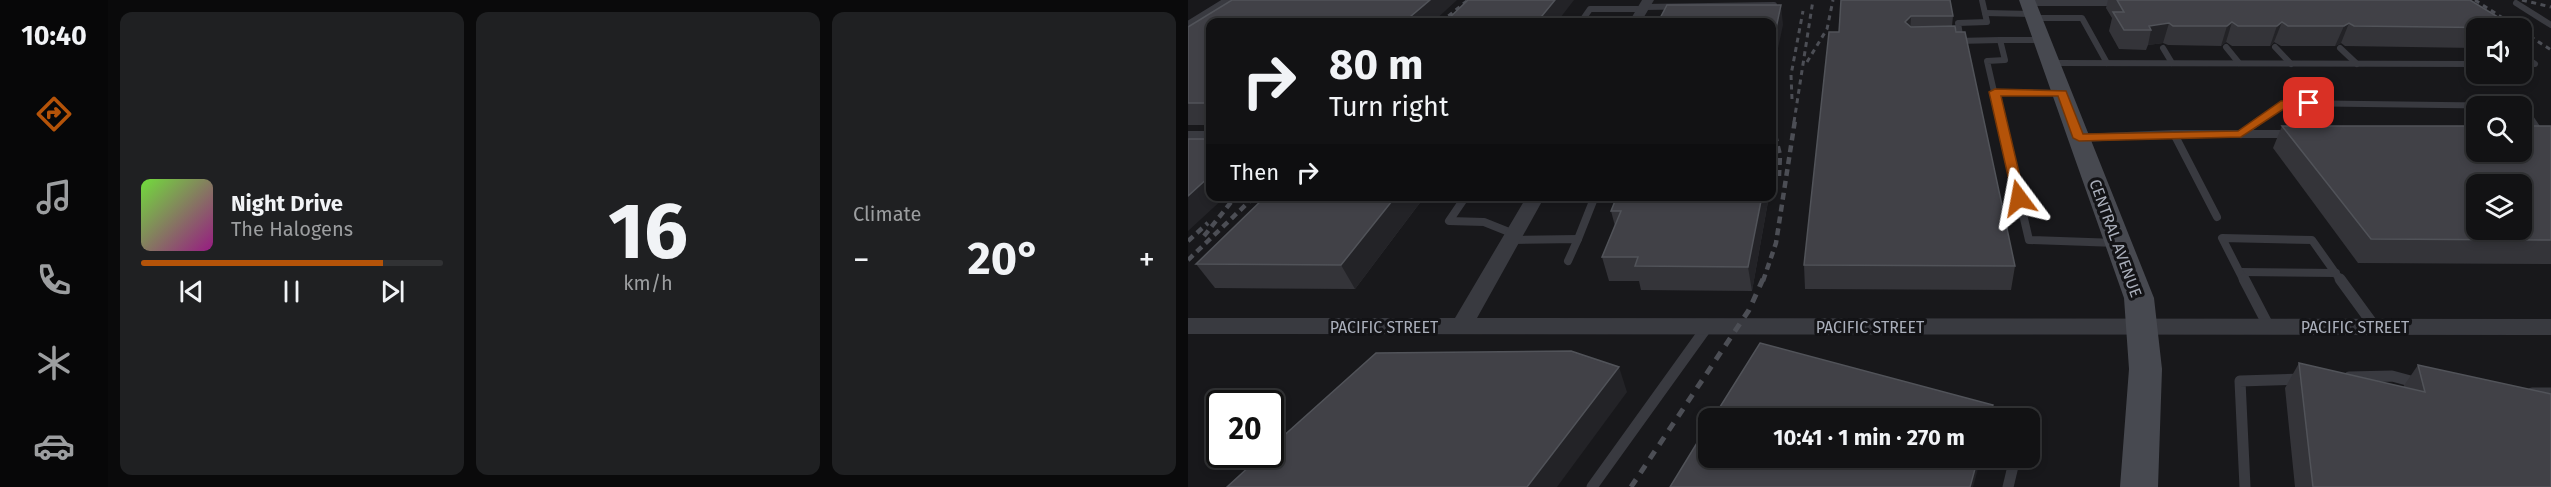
<!DOCTYPE html>
<meta charset="utf-8">
<style>
:root{--surface:#121214;--page:#1f2022;--text:#f1f3f6;--muted:#9c9ea0;--line:#313234;--accent:#b45309}
body{margin:0;font-family:"Fira Sans",sans-serif;background:var(--page);color:var(--text);height:100vh;display:flex;flex-direction:column;font-size:22px;white-space:nowrap}
*{box-sizing:border-box;margin:0}
p{font-size:20px;color:var(--muted)}
.icon{flex:none;width:33px;height:33px;fill:none;stroke:currentColor;stroke-width:2;stroke-linecap:round;stroke-linejoin:round}
.map{position:relative;flex:1;overflow:hidden}
.details{display:flex;flex-direction:column;gap:12px;padding:12px;background:#0a0a0b;width:1080px}
.details>*{flex:none}
.hud{position:absolute;left:18px;top:18px;width:570px;height:183px;border-radius:12px;box-shadow:0 3px 9px #0003,0 0 0 2px var(--line);background:#121214;color:var(--text);overflow:hidden}
.buttons{position:absolute;left:1278px;top:18px;display:grid;gap:12px}
.buttons a{display:grid;place-items:center;width:66px;height:66px;border-radius:12px;background:var(--surface);box-shadow:0 3px 9px #0003,0 0 0 2px var(--line);font-size:30px}
.speed{position:absolute;left:18px;top:390px;display:flex;gap:12px;font-size:30px;font-weight:700;text-align:center}
.speed>*{display:grid;place-content:center;width:78px;height:78px;border-radius:50%;background:var(--surface);box-shadow:0 3px 9px #0003,0 0 0 2px var(--line);line-height:1}
.speed .limit{border:3px solid #111;border-radius:9px;background:#fff;color:#111}
.pin{position:absolute;display:grid;place-items:center;width:51px;height:51px;color:#fff;margin:-26px;border-radius:12px;box-shadow:0 3px 9px #0006}
.me{position:absolute;width:66px;margin:-33px;rotate:347deg;stroke-linejoin:round;filter:drop-shadow(0 0 4px #0008)}
.turn{display:flex;align-items:center;gap:21px;height:126px;padding:0 24px;font-size:27px}
.turn .icon{width:78px;height:78px;stroke-width:2.5}
.turn b{display:block;font-size:42px;line-height:51px}
.then{display:flex;align-items:center;height:57px;padding:0 24px;background:#0003;gap:12px;font-size:22px}
.big{font-size:45px;font-weight:700;line-height:1.1}
.details .tile{flex:1;display:flex;flex-direction:column;justify-content:center;gap:9px;min-width:0;padding:0 21px;border-radius:12px;background:var(--page)}
.details .dial{align-items:center;gap:0}
.dial b{font-size:78px;line-height:1}
.song{display:flex;align-items:center;gap:18px}
.cover{width:72px;height:72px;border-radius:9px;background:linear-gradient(135deg,hsl(100 70% 55%),hsl(310 70% 35%))}
.played{height:6px;border-radius:3px;background:linear-gradient(90deg,var(--accent) 80%,var(--line) 80%)}
.keys{display:flex;justify-content:space-around;direction:ltr}
.heat{display:flex;justify-content:space-between;align-items:center;font-size:33px;direction:ltr}
.details .tiles{flex:1;display:grid;gap:12px;grid-template-columns:repeat(3,1fr)}
.trip{position:absolute;left:510px;top:408px;width:342px;height:60px;border-radius:12px;background:var(--surface);box-shadow:0 3px 9px #0003,0 0 0 2px var(--line);font-weight:700;line-height:60px;text-align:center}
main{display:flex;flex:1;min-height:0}
.tabs{display:flex;flex-direction:column;width:108px;justify-content:space-around;align-items:center;background:#070708;color:var(--muted)}
.tabs .icon{width:42px;height:42px}
.tabs .active{color:var(--accent)}
.tabs b{font-size:27px;color:var(--text)}
.map>svg:first-child{display:block}
.lines{fill:none;stroke-linecap:round;stroke-linejoin:round}
.lane-far2{stroke:#393a40;stroke-width:6}
.lane-far1{stroke:#393a40;stroke-width:8}
.lane{stroke:#393a40;stroke-width:11}
.street{fill:#393a40;fill-rule:evenodd}
.secondary{fill:#474950;fill-rule:evenodd}
.rail-far2{stroke:#4c4e55;stroke-width:3;stroke-dasharray:5 4.5;stroke-linecap:butt}
.rail-far1{stroke:#4c4e55;stroke-width:4.5;stroke-dasharray:7 5;stroke-linecap:butt}
.rail{stroke:#4c4e55;stroke-width:5;stroke-dasharray:9 8;stroke-linecap:butt}
.wall{fill:#343439}
.shaded-wall{fill:#232327}
.building{fill:#414147;stroke:#515359;stroke-width:1.5;fill-rule:evenodd}
.route{fill:#b45309;stroke:#753606;stroke-width:1.5}
.labels{text-anchor:middle;stroke-width:6;stroke-linejoin:round;paint-order:stroke}
.street-label{font-size:16px;fill:#aaafbb;stroke:#131316}
</style>
<main>
<nav class="tabs">
<b>10:40</b>
<svg class="icon active" aria-label="directions" viewBox="0 0 24 24"><path d="M12 3l9 9-9 9-9-9zM9 14v-3h6M13 9l2 2-2 2"/></svg>
<svg class="icon" aria-label="music" viewBox="0 0 24 24"><path d="M9 18V5l10-2v13"/><circle cx="6" cy="18" r="3"/><circle cx="16" cy="16" r="3"/></svg>
<svg class="icon" aria-label="phone" viewBox="0 0 24 24"><path d="M5 4h4l2 5-3 2q2 4 5 5l2-3 5 2v4C11 20 4 13 5 4z"/></svg>
<svg class="icon" aria-label="climate" viewBox="0 0 24 24"><path d="M12 3v18M4 7l16 10M4 17L20 7"/></svg>
<svg class="icon" aria-label="car" viewBox="0 0 24 24"><path d="M5 17H2v-5l4-1 3-4h7l3 4 3 1v5h-3M9 17h6M6 11h13"/><circle cx="7" cy="17" r="2"/><circle cx="17" cy="17" r="2"/></svg>
</nav>
<section class="details">
<div class="tiles">
<div class="tile">
<div class="song"><i class="cover"></i><div><b>Night Drive</b><p>The Halogens</p></div></div>
<div class="played"></div>
<div class="keys"><svg class="icon" aria-label="previous" viewBox="0 0 24 24"><path d="M18 5L8 12l10 7zM5 5v14"/></svg><svg class="icon" aria-label="pause" viewBox="0 0 24 24"><path d="M8 5v14M16 5v14"/></svg><svg class="icon" aria-label="next" viewBox="0 0 24 24"><path d="M6 5l10 7-10 7zM19 5v14"/></svg></div>
</div>
<div class="tile dial"><b>16</b><p>km/h</p></div>
<div class="tile"><p>Climate</p>
<div class="heat"><a>−</a><b class="big">20°</b><a>+</a></div>
</div>
</div>
</section>
<div class="map">
<svg width="1363" height="487" viewBox="0 0 1363 487">
<rect width="100%" height="100%" fill="#18181b"/>
<g class="lines">
<!-- lane-far2 -->
<g class="lane-far2">
<polyline points="840,3 929,3"/>
<polyline points="1328,3 1363,25"/>
<polyline points="456,7 586,5"/>
<polyline points="797,13 844,14"/>
<polyline points="846,18 894,18 919,63"/>
<polyline points="393,22 402,9 455,9"/>
<polyline points="0,24 39,0"/>
<polyline points="769,41 812,40"/>
<polyline points="773,41 770,23 799,22 794,0"/>
<polyline points="1038,47 1051,63"/>
<polyline points="1087,47 1103,64"/>
<polyline points="975,48 984,63"/>
<polyline points="1152,48 1169,64"/>
<polyline points="1334,55 1347,64 1334,64"/>
<polyline points="863,63 1288,64"/>
<polyline points="807,92 874,93"/>
<polyline points="1334,108 1344,122"/>
<polyline points="813,122 799,61 817,60 812,40 854,40"/>
<polyline points="1070,122 1097,103 1333,106"/>
</g>
<!-- lane-far1 -->
<g class="lane-far1">
<polyline points="813,120 841,240 929,243"/>
<polyline points="986,134 1100,134"/>
<polyline points="1053,134 1072,120"/>
<polyline points="0,135 22,135"/>
<polyline points="1334,135 1353,135 1343,120"/>
<polyline points="891,138 986,134 1029,217"/>
<polyline points="278,196 261,221 296,222 326,234"/>
<polyline points="390,239 407,196"/>
<polyline points="323,240 390,239 380,261"/>
<polyline points="1053,272 1148,273"/>
<polyline points="1056,281 1034,238 1124,240 1153,281"/>
</g>
<!-- lane -->
<g class="lane">
<polyline points="1056,279 1081,327"/>
<polyline points="1152,279 1187,327"/>
<polyline points="1161,377 1204,376 1230,383"/>
<polyline points="1344,393 1363,393"/>
<polyline points="404,487 519,327"/>
<polyline points="820,487 827,458"/>
<polyline points="1057,487 1052,381 1114,379"/>
</g>
<!-- street -->
<g class="street">
<polygon points="454,0 466,0 453,22 441,22"/>
<polygon points="339,196 357,196 289,318 1363,319 1363,335 0,334 0,318 267,318"/>
</g>
<!-- secondary -->
<polygon class="secondary" points="831,0 847,0 966,298 974,369 970,487 932,487 941,369 936,298"/>
<!-- rail-far2 -->
<g class="rail-far2">
<polyline points="1287,0 1330,28"/>
<polyline points="1334,0 1363,7"/>
<polyline points="253,22 280,0"/>
<polyline points="1334,31 1363,50"/>
<polyline points="619,62 639,29 645,0"/>
<polyline points="604,99 603,75 615,11"/>
<polyline points="606,122 625,0"/>
</g>
<!-- rail-far1 -->
<g class="rail-far1">
<polyline points="584,123 592,155 591,176"/>
<polyline points="16,236 48,196"/>
<polyline points="0,241 20,223"/>
<polyline points="0,260 67,196"/>
<polyline points="575,281 588,243 607,120"/>
</g>
<!-- rail -->
<polyline class="rail" points="443,487 561,310 575,279"/>
</g>
<!-- wall -->
<g class="wall">
<polygon points="653,0 765,16 764,26 827,266 823,290 617,289 616,265 651,32"/>
<polygon points="920,0 1282,0 1288,28 1288,48 1157,46 1153,43 1147,46 1093,46 1086,42 1082,46 1044,46 1038,42 1033,46 980,45 975,43 960,45 958,50 931,49 921,31 924,18 918,8"/>
<polygon points="22,22 22,125 0,125 0,27"/>
<polygon points="1094,126 1363,126 1363,264 1170,263 1085,148"/>
<polygon points="78,196 237,196 167,289 27,288 8,264"/>
<polygon points="429,196 581,196 564,291 453,290 451,281 421,281 414,257 427,226 423,211"/>
<polygon points="1111,363 1215,387 1230,365 1363,487 1107,487 1097,388"/>
</g>
<!-- shaded-wall -->
<g class="shaded-wall">
<polygon points="242,0 269,0 245,22 216,22"/>
<polygon points="367,0 386,0 369,22 349,22"/>
<polygon points="593,5 595,25 584,76 584,47"/>
<polygon points="723,16 722,36 717,22"/>
<polygon points="1044,22 1038,42 1033,46 1039,26"/>
<polygon points="1094,22 1086,42 1082,46 1089,26"/>
<polygon points="981,23 975,43 960,45 963,30 961,26"/>
<polygon points="1161,23 1153,43 1147,46 1156,26"/>
<polygon points="586,133 588,156 584,181 584,146"/>
<polygon points="22,176 22,196 38,196 0,231 0,196"/>
<polygon points="208,196 237,196 167,289 153,265"/>
<polygon points="574,196 581,196 564,291 560,267"/>
<polygon points="431,367 439,392 369,487 339,487"/>
<polygon points="790,458 793,458 785,487 782,487"/>
</g>
<!-- building -->
<g class="building">
<polygon points="44,0 242,0 216,22 22,22 22,103 0,103 0,27"/>
<polygon points="280,0 367,0 349,22 257,22"/>
<polygon points="653,0 762,0 765,16 723,16 717,22 723,27 767,26 768,32 777,32 827,266 616,265 641,32 651,32"/>
<polygon points="929,0 1282,0 1328,28 1166,26 1161,23 1156,26 1100,26 1094,22 1089,26 1050,26 1044,22 1039,26 985,26 981,23 961,26 963,30 936,30 925,12 936,12"/>
<polygon points="479,5 593,5 584,47 584,22 470,22"/>
<path d="M1094 126H1288V152H1334V126H1363V240L1183 239ZM1288 184H1334V230H1288Z"/>
<polygon points="584,133 586,133 584,146"/>
<polygon points="0,139 22,139 22,176 0,196"/>
<polygon points="78,196 208,196 153,265 8,264"/>
<polygon points="429,196 574,196 560,267 447,266 450,257 414,257 433,211 423,211"/>
<polygon points="572,343 805,405 801,418 525,418"/>
<polygon points="383,351 431,367 339,487 39,487 75,454 82,454 82,448 188,353"/>
<polygon points="1111,363 1237,392 1230,365 1363,394 1363,487 1125,487"/>
<polygon points="520,425 520,458 790,458 782,487 482,487"/>
</g>
<!-- route -->
<polygon class="route" points="807,89 878,91 895,134 1050,131 1093,101 1121,100 1126,103 1121,106 1100,106 1053,137 891,141 885,138 870,96 813,96 837,198 831,202 825,198 801,92"/>
<g class="labels">
<!-- street labels -->
<g class="street-label">
<text transform="translate(928 238) rotate(70)" y="6">CENTRAL AVENUE</text>
<text x="196" y="333">PACIFIC STREET</text>
<text x="682" y="333">PACIFIC STREET</text>
<text x="1167" y="333">PACIFIC STREET</text>
</g>
</g>
</svg>
<div class="buttons">
<a><svg class="icon" aria-label="sound" viewBox="0 0 24 24"><path d="M4 9h4l5-4v14l-5-4H4zM17 9q2 3 0 6"/></svg></a>
<a><svg class="icon" aria-label="search" viewBox="0 0 24 24"><circle cx="10" cy="10" r="6"/><path d="M15 15l6 6"/></svg></a>
<a><svg class="icon" aria-label="layers" viewBox="0 0 24 24"><path d="M12 4l9 5-9 5-9-5zM3 14l9 5 9-5"/></svg></a>
</div>
<div class="speed"><div class="limit">20</div></div>
<div class="pin" style="left:1121px;top:103px;background:#d93025"><svg class="icon" aria-label="arrive" viewBox="0 0 24 24"><path d="M6 21V4h12l-3 4 3 4H6"/></svg></div>
<svg class="me" style="left:831px;top:198px" viewBox="-20 -20 40 40"><path d="M0-17L14 15 0 8-14 15z" fill="#b45309" stroke="#fff" stroke-width="4"/></svg>
<div class="trip">10:41 · 1 min · 270 m</div>
<div class="hud">
<div class="turn"><svg class="icon" aria-label="right" viewBox="0 0 24 24"><path d="M7 20v-9h11M14 6l5 5-5 5"/></svg><div><b>80 m</b>Turn right</div></div>
<div class="then">Then<svg class="icon" aria-label="right" viewBox="0 0 24 24"><path d="M7 20v-9h11M14 6l5 5-5 5"/></svg></div>
</div>
</div>
</main>
